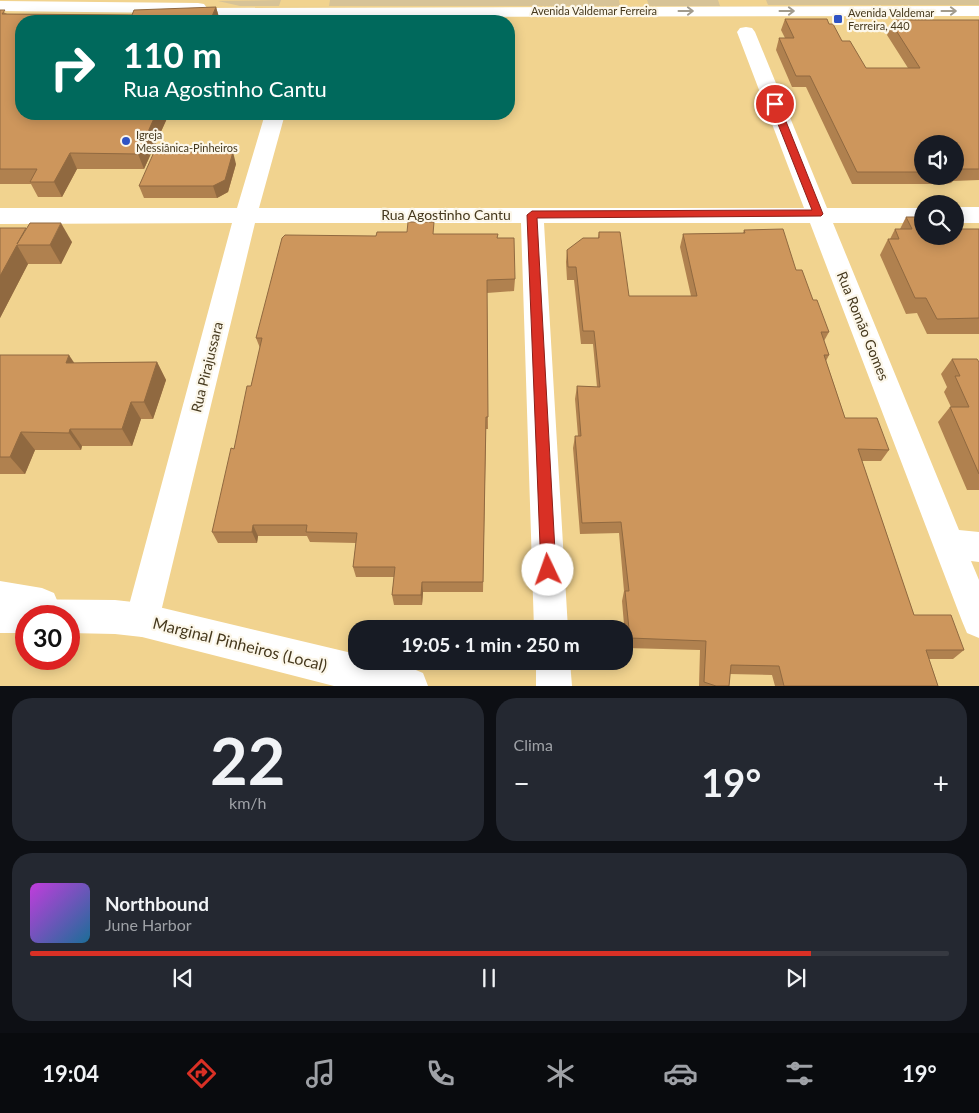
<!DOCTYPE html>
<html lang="pt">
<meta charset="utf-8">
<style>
:root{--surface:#171b24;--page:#242831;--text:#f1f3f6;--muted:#9ea1a6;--line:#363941;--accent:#d93025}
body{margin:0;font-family:Lato,sans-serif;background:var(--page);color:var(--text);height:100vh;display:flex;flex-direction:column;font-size:19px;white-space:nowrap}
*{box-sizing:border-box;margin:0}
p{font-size:16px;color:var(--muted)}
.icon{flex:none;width:28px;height:28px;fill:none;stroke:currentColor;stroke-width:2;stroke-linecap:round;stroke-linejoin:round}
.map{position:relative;height:686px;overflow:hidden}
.panel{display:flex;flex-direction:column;gap:12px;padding:12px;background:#0d0f14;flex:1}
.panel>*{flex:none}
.top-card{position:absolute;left:15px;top:15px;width:500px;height:105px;border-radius:20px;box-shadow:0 2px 12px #0003;background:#00695c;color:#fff;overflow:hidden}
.controls{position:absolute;left:914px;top:135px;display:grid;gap:10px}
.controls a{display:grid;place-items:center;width:50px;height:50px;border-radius:50%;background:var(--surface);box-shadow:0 2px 12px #0003;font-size:25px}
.speed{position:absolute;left:15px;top:605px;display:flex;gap:10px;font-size:25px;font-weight:700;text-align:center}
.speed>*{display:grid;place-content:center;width:65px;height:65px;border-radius:50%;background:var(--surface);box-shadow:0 2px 12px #0003;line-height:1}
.speed .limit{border:8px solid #d22;background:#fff;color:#111}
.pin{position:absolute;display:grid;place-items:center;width:42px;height:42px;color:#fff;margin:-21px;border:2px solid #fff;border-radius:50%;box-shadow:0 1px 5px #0007}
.me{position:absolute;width:55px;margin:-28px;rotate:357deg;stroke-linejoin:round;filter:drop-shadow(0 0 4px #0008)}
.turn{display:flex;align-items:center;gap:18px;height:105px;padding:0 25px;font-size:22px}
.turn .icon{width:65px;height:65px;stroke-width:2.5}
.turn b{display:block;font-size:35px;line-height:42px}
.big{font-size:38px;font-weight:700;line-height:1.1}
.panel .tile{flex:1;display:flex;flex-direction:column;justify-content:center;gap:8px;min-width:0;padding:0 18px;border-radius:20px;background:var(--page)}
.panel .dial{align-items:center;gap:0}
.dial b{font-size:65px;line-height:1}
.song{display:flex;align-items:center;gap:15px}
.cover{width:60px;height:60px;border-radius:8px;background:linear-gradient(135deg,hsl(290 70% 55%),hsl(200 70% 35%))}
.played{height:5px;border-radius:2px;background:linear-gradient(90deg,var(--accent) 85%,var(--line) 85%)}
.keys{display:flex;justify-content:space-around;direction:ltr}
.heat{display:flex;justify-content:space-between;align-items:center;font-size:28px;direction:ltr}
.panel .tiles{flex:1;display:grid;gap:12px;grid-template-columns:1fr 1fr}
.tile:last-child{grid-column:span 2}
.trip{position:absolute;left:348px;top:620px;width:285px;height:50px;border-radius:20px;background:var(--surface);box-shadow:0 2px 12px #0003;font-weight:700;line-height:50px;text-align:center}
.tab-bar{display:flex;height:80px;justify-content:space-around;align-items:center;background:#090b0e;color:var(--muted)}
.tab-bar .icon{width:35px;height:35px}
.tab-bar .current{color:var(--accent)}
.tab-bar b{font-size:22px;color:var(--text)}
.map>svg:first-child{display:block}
.green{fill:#d7c397}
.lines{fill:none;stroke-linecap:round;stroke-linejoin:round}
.minor{fill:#fff;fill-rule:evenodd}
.tertiary{fill:#fff;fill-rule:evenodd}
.secondary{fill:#fff;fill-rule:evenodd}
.wall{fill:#b0814f;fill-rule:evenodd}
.shaded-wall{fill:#906940}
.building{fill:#cd965c;stroke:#906940}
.oneway{stroke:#a29c8e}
.route{fill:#d93025;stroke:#8d1f18}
.poi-dot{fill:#2f53c3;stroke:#fcf7ea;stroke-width:2}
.labels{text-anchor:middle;stroke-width:4.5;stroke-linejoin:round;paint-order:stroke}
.far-street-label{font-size:11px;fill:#45381d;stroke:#fcf7ea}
.far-poi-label{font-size:11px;fill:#45381d;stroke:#fcf7ea;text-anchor:start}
.street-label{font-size:14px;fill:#45381d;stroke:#fcf7ea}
.near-street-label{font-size:16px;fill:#45381d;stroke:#fcf7ea}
</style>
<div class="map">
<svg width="979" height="686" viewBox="0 0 979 686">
<rect width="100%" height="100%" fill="#f1d38f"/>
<!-- green -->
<g class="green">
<polygon points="281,0 279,6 240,6 218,1"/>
<polygon points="330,0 619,0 620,6 329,6"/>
<polygon points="647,0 718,0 720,6 649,6"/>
<polygon points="766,0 979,0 979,5 768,5"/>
</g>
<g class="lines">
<!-- minor -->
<g class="minor">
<polygon points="746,27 752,28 755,32 827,208 922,208 922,223 833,223 959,530 979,532 979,562 971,561 979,580 979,638 967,633 962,621 810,223 544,223 568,629 534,629 521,223 255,223 159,620 154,632 142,637 130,632 125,620 232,223 0,224 0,208 237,208 265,114 285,114 259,208 804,208 737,32 740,28"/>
<rect x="955" y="207" width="24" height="16"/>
<polygon points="536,661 570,661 572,686 536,686"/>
</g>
<!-- tertiary -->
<polygon class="tertiary" points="0,581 42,588 54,593 59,605 55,616 26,616 26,619 0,615"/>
<!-- secondary -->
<g class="secondary">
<polygon points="0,1 198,3 204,4 207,8 979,6 979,16 248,17 179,19 173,18 171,13 0,11"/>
<path d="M0 599 115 600 142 603 356 654V661C380 661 401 663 423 673L428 686H334L142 637 115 634 69 633V616H26V633H0Z"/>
</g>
</g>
<!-- wall -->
<g class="wall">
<polygon points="216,7 220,21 21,21 21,114 169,114 144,169 77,169 62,197 38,197 31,184 0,184 0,10 7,14 132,15"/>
<path d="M785 19 829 24 842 41 866 68H908L887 35 892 24H895L896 20H979V180L953 181 951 183 944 184H852L806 87H792L776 50 779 38H785L781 30ZM922 144H955V176H922Z"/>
<polygon points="236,164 228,192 217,198 144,198 139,186"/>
<polygon points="906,217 922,236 979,229 979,334 927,334 917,313 906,314 880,255 888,239 890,239 895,229 900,229"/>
<polygon points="0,228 72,242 61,264 28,264 0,318"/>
<polygon points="744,230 796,270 813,300 829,332 824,341 829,355 826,361 845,418 889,450 881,461 862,461 914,615 964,650 953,659 929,659 938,686 775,686 772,675 730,674 729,686 699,686 700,650 626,648 622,601 624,591 619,533 580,534 573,448 575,436 578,436 575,399 577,386 597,387 593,344 581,344 574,280 567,280 566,262 567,250 598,238 599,232 629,296 691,296 680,247 683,234 743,233"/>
<polygon points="435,234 498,238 515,279 514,291 487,293 488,429 486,429 483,592 423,592 422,605 394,605 392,595 394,577 356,577 353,567 356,543 310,542 307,536 258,536 257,543 218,543 212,532 251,386 260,348 256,338 376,236"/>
<polygon points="0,355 74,363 157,362 166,380 153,419 141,419 132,446 82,446 81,450 35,450 25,474 0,474"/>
<polygon points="952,359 979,362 979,490 967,490 938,422 950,407 951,407 944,392 947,387 941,374"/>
</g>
<!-- shaded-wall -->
<g class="shaded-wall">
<polygon points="216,7 220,21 210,21"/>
<polygon points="156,114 169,114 144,169 138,154"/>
<polygon points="233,152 236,164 228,192 217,198 213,186"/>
<polygon points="70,153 77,169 62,197 54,182"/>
<polygon points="61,223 72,242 61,264 50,245"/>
<polygon points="17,245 28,264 0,318 0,276"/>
<polygon points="69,355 81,373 66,363"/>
<polygon points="157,362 166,380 153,419 144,402"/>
<polygon points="131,402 141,419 132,446 122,429"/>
<polygon points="70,429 82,446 81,450 69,433"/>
<polygon points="21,432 35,450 25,474 10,457"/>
<polygon points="253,525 258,536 257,543 252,532"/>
<polygon points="422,582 423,592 422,605 421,595"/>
</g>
<!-- building -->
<g class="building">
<polygon points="216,7 210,21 21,21 21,114 156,114 138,154 70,153 54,182 30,182 37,169 0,169 0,10 5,10 2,14 132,15 134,10"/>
<polygon points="332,19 373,19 373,21 331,21"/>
<polygon points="785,19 827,19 829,24 833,24 842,41 850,41 866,68 920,68 892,24 899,24 896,20 979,20 979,169 956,169 958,172 955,172 955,144 922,144 922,172 857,172 810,76 796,76 779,38 794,38"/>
<polygon points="154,152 233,152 225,180 213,186 139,186"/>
<polygon points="906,217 922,217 922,236 955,236 955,229 979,229 979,318 937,319 926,298 915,298 888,239 899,239 895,229 912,229"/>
<polygon points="408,222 434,222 433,234 498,234 497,238 514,238 515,279 487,280 488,417 486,417 483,582 422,582 421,595 392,595 395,567 353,567 357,533 306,532 307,525 253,525 252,532 212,532 231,448 234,449 247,386 251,386 262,338 256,338 282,238 285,235 376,236 377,232 407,232"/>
<polygon points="30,223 61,223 50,245 17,245 0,276 0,228 26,228 17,244"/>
<polygon points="783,229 796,270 802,270 813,300 817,300 829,332 821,332 829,355 824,355 845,418 877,418 889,450 858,449 914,615 951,615 964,650 926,650 938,686 784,686 779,666 731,665 729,686 716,686 704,682 706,641 630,638 625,591 629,591 621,522 582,523 575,436 581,436 577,386 600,387 594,331 583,331 576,267 568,267 567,250 583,238 599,238 599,232 620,232 629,296 697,296 683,234 745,233 744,230"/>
<polygon points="0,355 69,355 66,363 157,362 144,402 131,402 122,429 70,429 69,433 21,432 10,457 0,457"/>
<polygon points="952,359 977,359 979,362 979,474 950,407 969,407 955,376 960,376"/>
</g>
<!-- one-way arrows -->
<defs><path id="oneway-shaft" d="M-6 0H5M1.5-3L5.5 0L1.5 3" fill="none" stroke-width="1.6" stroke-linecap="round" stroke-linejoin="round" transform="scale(1.25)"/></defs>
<g class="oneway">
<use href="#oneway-shaft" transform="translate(686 11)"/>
<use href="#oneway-shaft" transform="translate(787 11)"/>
<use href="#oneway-shaft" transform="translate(949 11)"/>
</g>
<!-- route -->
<polygon class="route" points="775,102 779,104 823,214 821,216 537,218 556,570 553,574 548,576 544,574 541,570 527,215 532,211 812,210 770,104"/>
<!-- markers -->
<g class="poi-dot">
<rect x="833" y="14" width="10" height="10" rx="2.5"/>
<circle cx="126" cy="141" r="5"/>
</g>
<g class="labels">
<!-- far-street labels -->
<g class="far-street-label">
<text x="594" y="15">Avenida Valdemar Ferreira</text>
</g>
<!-- far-poi labels -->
<g class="far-poi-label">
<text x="848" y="17">Avenida Valdemar<tspan x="848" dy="13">Ferreira, 440</tspan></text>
<text x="136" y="139">Igreja<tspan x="136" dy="13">Messiânica-Pinheiros</tspan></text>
</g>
<!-- street labels -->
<g class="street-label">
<text x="446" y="220">Rua Agostinho Cantu</text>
<text transform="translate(863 326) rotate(68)" y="5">Rua Romão Gomes</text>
<text transform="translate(207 367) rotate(-76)" y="5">Rua Pirajussara</text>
</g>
<!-- near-street labels -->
<g class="near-street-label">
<text transform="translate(240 644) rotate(14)" y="6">Marginal Pinheiros (Local)</text>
</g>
</g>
</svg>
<div class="controls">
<a><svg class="icon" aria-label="sound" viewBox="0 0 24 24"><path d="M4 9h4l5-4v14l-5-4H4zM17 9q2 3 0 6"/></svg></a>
<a><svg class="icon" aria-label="search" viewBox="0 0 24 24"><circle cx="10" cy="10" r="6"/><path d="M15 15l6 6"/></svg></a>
</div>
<div class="speed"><div class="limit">30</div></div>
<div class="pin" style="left:775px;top:104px;background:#d93025"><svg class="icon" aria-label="arrive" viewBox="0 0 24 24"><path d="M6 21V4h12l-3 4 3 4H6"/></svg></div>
<svg class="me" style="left:548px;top:570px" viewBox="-20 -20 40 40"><circle r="19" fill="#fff"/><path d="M0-13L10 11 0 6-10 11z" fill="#d93025"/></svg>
<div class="trip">19:05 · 1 min · 250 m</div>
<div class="top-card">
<div class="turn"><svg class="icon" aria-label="right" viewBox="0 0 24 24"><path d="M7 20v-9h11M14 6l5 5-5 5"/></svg><div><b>110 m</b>Rua Agostinho Cantu</div></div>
</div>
</div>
<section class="panel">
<div class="tiles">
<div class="tile dial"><b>22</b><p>km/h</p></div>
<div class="tile"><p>Clima</p>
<div class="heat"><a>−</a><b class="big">19°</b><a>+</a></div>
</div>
<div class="tile">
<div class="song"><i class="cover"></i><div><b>Northbound</b><p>June Harbor</p></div></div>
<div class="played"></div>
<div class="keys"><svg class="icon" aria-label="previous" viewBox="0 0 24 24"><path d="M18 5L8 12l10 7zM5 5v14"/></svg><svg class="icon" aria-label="pause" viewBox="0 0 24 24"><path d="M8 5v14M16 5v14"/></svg><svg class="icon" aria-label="next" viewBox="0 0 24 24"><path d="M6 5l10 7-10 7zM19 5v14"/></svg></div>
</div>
</div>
</section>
<nav class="tab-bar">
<b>19:04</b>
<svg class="icon current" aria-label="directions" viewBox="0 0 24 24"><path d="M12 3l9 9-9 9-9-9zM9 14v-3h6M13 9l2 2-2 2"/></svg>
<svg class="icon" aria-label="music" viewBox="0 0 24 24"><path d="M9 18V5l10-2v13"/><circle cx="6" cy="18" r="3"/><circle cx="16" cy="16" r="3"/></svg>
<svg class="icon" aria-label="phone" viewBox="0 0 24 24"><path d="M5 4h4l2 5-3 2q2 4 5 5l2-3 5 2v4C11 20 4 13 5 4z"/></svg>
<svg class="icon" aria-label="climate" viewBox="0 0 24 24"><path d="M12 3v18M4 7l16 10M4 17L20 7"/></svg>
<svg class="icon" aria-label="car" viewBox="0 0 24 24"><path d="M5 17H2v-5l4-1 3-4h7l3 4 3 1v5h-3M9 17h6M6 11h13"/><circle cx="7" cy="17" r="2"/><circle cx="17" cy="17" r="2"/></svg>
<svg class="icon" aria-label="filters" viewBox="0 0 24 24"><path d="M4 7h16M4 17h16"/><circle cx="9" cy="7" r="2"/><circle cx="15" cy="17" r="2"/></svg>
<b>19°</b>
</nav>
